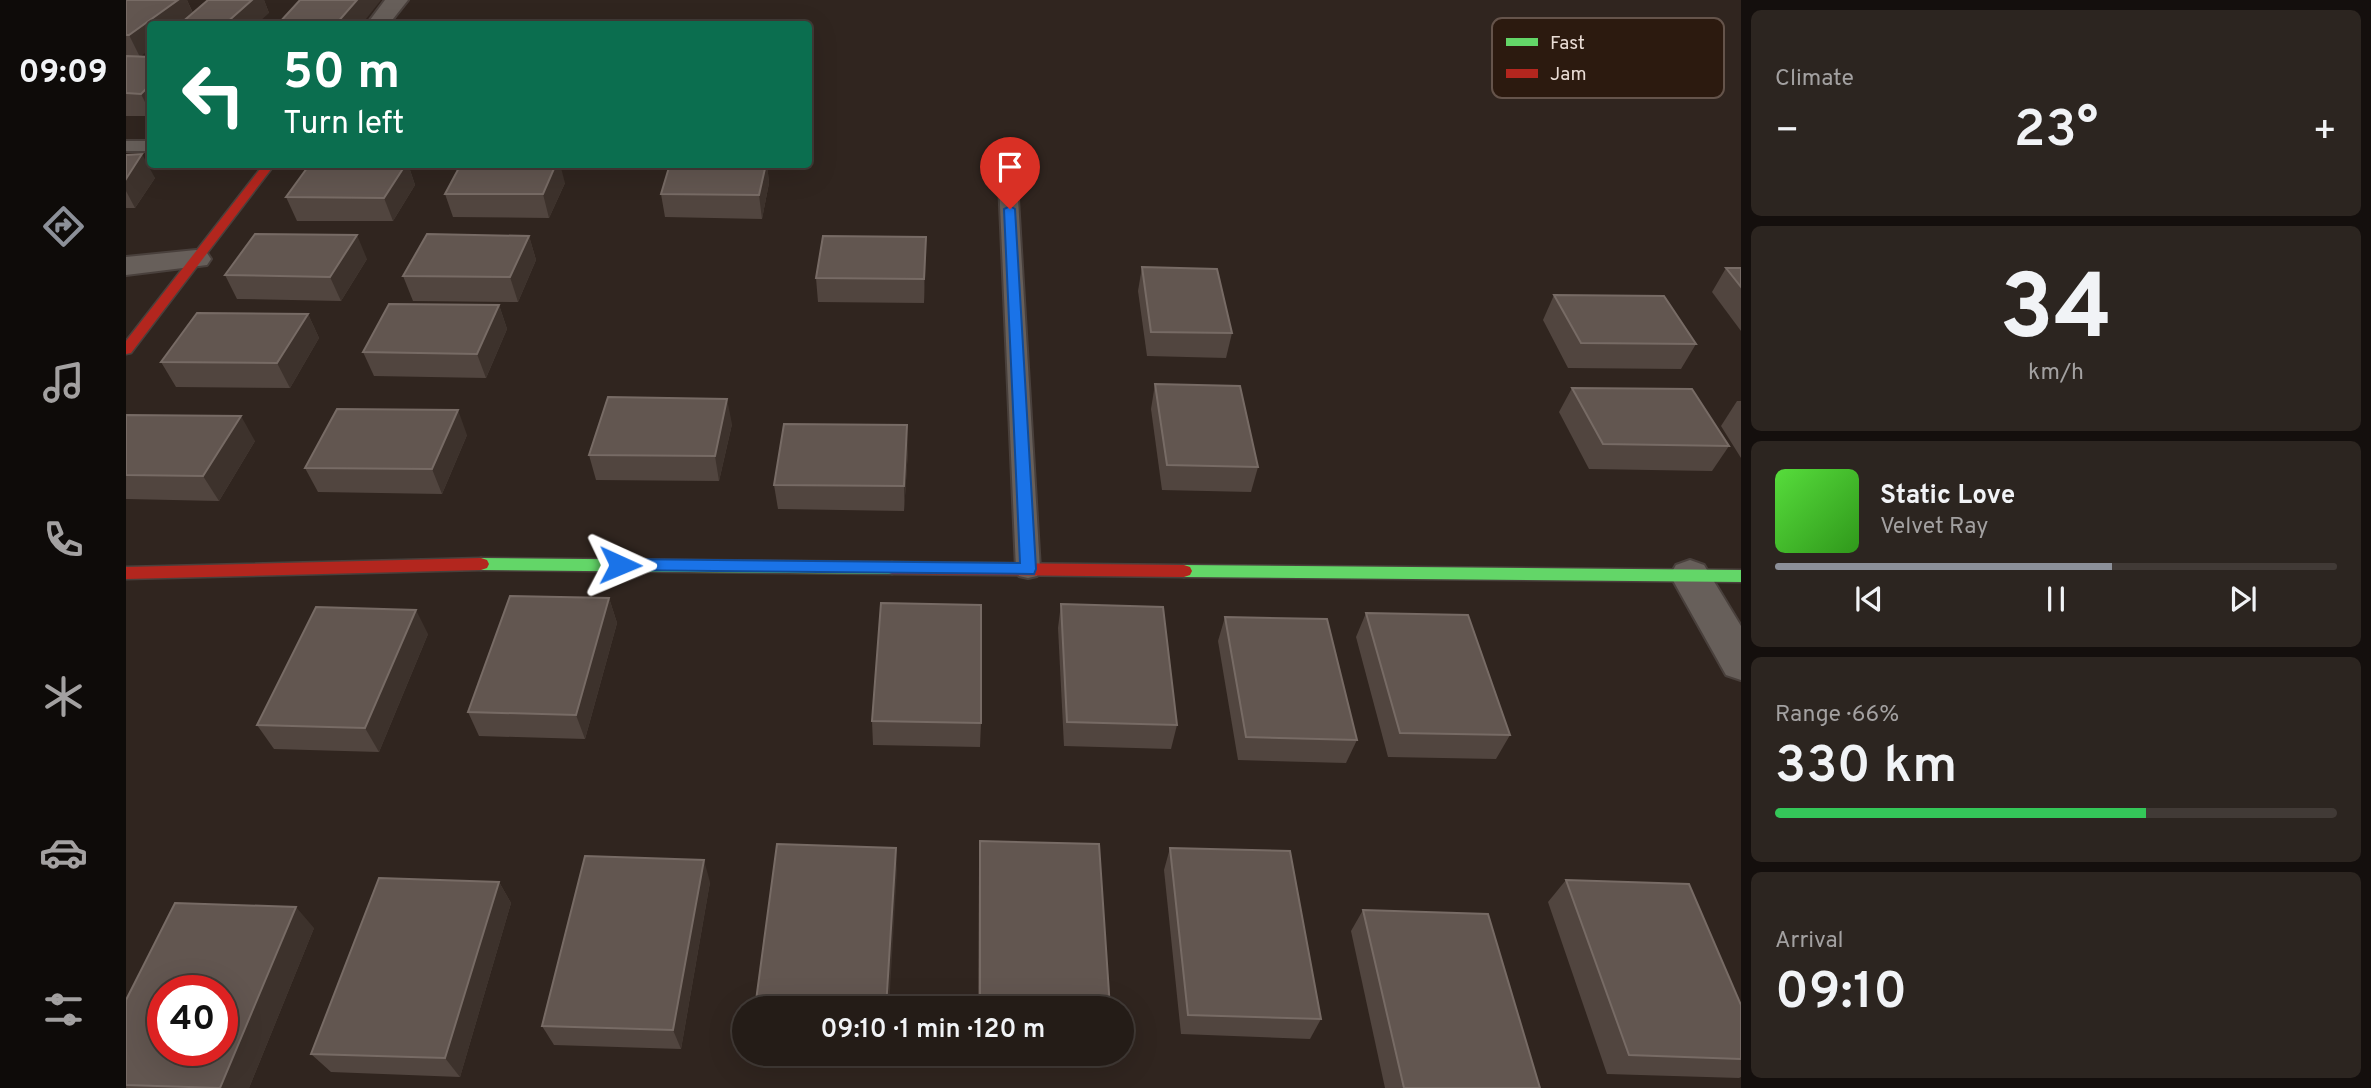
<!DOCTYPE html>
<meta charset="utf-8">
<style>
:root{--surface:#241c17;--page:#2c2520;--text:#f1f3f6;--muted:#a3a1a1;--line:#413a36;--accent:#8c9099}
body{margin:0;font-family:Overpass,sans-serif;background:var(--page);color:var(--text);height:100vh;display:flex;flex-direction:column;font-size:26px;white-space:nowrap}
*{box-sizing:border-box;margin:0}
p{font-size:23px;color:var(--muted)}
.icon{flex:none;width:38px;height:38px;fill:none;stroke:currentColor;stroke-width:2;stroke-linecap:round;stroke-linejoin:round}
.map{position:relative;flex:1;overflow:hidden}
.side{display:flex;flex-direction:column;gap:10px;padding:10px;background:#140f0d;width:630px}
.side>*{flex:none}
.guide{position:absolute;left:21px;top:21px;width:665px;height:147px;border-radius:7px;box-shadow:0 7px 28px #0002,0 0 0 2px var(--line);background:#0b6e4f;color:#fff;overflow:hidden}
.speed{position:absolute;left:21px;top:975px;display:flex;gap:14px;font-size:35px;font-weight:700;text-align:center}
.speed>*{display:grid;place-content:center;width:91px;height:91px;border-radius:50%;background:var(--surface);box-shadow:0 7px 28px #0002,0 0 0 2px var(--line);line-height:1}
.speed .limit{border:10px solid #d22;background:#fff;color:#111}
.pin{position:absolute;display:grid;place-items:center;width:60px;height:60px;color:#fff;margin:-72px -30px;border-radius:50% 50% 50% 0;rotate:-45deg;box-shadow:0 0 7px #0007}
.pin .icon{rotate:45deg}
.me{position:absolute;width:77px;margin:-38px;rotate:91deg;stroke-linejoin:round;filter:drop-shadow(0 0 5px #0008)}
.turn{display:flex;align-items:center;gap:24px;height:147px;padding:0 21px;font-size:32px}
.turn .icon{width:91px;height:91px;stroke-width:2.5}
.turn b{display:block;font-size:49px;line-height:60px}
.big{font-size:52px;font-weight:600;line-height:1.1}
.side .widget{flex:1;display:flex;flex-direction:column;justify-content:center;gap:10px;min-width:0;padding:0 24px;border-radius:10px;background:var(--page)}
.side .dial{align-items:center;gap:0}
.dial b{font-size:91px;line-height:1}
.song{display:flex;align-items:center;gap:21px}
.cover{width:84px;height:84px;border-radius:10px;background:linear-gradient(135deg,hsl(110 70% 55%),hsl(110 70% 35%))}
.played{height:7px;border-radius:4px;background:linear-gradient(90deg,var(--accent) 60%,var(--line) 60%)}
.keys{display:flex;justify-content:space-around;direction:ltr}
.heat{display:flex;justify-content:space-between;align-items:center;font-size:38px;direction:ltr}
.charge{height:10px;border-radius:5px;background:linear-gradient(90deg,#34c759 66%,var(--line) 0)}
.trip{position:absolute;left:606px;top:996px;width:402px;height:70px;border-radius:35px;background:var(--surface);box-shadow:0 7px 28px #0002,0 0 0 2px var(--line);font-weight:600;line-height:70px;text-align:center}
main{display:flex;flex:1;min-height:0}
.tabs{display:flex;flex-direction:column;width:126px;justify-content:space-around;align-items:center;background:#0e0b09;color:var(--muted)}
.tabs .icon{width:49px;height:49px}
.tabs .current{color:var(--accent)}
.tabs b{font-size:32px;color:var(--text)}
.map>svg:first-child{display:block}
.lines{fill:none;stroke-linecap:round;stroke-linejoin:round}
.lane-casing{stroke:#49403c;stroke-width:4}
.street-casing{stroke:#49403c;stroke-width:4}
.fast-casing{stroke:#49403c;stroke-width:3}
.jam-casing{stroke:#49403c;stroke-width:3}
.lane{fill:#675f5a;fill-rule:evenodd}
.street{fill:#675f5a;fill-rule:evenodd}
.fast{fill:#63d668;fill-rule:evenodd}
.jam{fill:#b3261e;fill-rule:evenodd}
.wall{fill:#51453f}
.shaded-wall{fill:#3d322c}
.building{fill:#625650;stroke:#776b65;stroke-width:2;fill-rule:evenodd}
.route{fill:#1a73e8;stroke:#114b97;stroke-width:2}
.key{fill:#2c1a0f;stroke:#65544b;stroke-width:2}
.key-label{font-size:19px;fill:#eaddd6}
</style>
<main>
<nav class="tabs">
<b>09:09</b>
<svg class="icon current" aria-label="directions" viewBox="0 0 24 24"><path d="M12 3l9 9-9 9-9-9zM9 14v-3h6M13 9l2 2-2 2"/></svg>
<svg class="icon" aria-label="music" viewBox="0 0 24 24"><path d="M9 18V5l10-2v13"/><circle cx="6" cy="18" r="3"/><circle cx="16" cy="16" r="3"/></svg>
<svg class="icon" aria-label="phone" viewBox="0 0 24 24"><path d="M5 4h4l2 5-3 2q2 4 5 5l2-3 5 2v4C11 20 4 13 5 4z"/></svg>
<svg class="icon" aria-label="climate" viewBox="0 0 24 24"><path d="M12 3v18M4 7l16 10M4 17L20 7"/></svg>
<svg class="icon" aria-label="car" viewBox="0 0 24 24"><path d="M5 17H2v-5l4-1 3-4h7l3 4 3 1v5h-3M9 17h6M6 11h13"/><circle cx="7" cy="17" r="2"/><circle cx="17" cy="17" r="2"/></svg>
<svg class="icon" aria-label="filters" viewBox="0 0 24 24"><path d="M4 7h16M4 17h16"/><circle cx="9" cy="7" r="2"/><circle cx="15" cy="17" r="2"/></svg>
</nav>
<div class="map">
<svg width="1615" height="1088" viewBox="0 0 1615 1088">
<rect width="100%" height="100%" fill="#30251f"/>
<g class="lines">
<defs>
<g id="lane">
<rect x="0" y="141" width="24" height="10"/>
<polygon points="882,177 891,182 914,569 911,576 902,578 893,576 890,569 873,182"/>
</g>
<g id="street">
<polygon points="259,0 282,0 263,24 241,24"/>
<polygon points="70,250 81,253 85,259 81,265 0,275 0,257"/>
<polygon points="1564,560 1578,565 1615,626 1615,680 1600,675 1544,575 1550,565"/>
</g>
<g id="fast">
<polygon points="355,558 766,562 772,564 774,568 772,572 766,574 355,570 349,568 347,564 349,560"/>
<polygon points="1058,565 1615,570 1615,582 1058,577 1052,575 1050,571 1052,567"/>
</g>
<g id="jam">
<polygon points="138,164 149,164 5,353 0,354 0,341"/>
<polygon points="355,558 361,560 363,564 361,568 355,570 0,579 0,567"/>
<polygon points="766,562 1058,565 1064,567 1066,571 1064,575 1058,577 766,574 760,572 758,568 760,564"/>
</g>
</defs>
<!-- lane casing -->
<use href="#lane" class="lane-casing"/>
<!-- street casing -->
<use href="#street" class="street-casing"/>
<!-- fast casing -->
<use href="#fast" class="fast-casing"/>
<!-- jam casing -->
<use href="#jam" class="jam-casing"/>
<!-- lane -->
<use href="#lane" class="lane"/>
<!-- street -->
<use href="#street" class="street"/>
<!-- fast -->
<use href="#fast" class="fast"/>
<!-- jam -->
<use href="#jam" class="jam"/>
</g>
<!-- wall -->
<g class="wall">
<polygon points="1,0 61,0 67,13 82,0 138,0 143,13 24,24 14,57 0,56 0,1"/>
<polygon points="0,56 24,57 24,116 0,116"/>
<polygon points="0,155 29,178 9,208 0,208"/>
<polygon points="184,164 282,164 289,185 267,221 171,221 160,197"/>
<polygon points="544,164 641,164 643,183 636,219 539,217 535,194"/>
<polygon points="439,183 423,218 327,217 319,194"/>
<polygon points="403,236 410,260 392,302 287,301 277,276"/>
<polygon points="800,237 798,303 692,302 690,278"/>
<polygon points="241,259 215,301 111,299 99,275"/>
<polygon points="1016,267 1106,333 1100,358 1021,356 1012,291"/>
<polygon points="1600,268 1615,268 1615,331 1586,292"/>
<polygon points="1428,295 1570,344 1555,369 1442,368 1417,320"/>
<polygon points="373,305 381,329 360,378 248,376 237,352"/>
<polygon points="182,314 193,338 164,388 50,387 35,362"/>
<polygon points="1029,384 1132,467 1125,492 1036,490 1025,409"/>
<polygon points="1446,388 1603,446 1586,471 1463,469 1433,412"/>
<polygon points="1611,401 1615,401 1615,458 1595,426"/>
<polygon points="0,415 129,441 93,501 0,499"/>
<polygon points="606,424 593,481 470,480 463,455"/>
<polygon points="341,435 316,494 192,492 179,468"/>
<polygon points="782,450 778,511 652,509 648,485"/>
<polygon points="483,598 491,623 459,739 353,736 342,712"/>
<polygon points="935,604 1051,725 1045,749 938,746 932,628"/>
<polygon points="1240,613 1384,735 1370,759 1262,757 1230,637"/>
<polygon points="1099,617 1231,740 1220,763 1112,760 1092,641"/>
<polygon points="302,634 253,752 148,749 131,725"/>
<polygon points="746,721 855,723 854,747 747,745"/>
<polygon points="854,841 984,1008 852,1008 853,863"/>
<polygon points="1044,848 1195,1019 1184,1039 1055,1034 1038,870"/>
<polygon points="1440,880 1615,1005 1615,1077 1613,1078 1481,1074 1422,902"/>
<polygon points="373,882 385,903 334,1077 205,1072 185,1054"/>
<polygon points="584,882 555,1049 428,1045 416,1026"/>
<polygon points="1237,910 1414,1088 1259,1088 1225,931"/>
<polygon points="188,928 123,1088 0,1088 0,1000"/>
</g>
<!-- shaded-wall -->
<g class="shaded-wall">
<polygon points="52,0 61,0 68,16 57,24 24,24 24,49 14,57 3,35"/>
<polygon points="126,0 138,0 143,13 131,24 99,24"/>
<polygon points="231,0 255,0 236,24 210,24"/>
<polygon points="24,85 24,112 15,94"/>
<polygon points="16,154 29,178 9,208 0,191 0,179"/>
<polygon points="280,164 282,164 289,185 267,221 258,198"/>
<polygon points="430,164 434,164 439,183 423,218 417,194"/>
<polygon points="640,164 641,164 643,183 636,219 633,195"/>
<polygon points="231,235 241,259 215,301 204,277"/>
<polygon points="403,236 410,260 392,302 384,277"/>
<polygon points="800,237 800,261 798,303 798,279"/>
<polygon points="373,305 381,329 360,378 351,354"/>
<polygon points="182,314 193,338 164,388 151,363"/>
<polygon points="601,399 606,424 593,481 589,456"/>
<polygon points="332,410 341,435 316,494 306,469"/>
<polygon points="115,416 129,441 93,501 77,476"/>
<polygon points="781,425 782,450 778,511 778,486"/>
<polygon points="483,598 491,623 459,739 450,715"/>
<polygon points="290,610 302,634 253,752 239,728"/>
<polygon points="770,848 771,870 763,1008 760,1008"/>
<polygon points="578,860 584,882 555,1049 547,1030"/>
<polygon points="373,882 385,903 334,1077 319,1058"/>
<polygon points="170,907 188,928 123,1088 94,1088"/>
</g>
<!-- building -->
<g class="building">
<polygon points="1,0 52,0 3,35 0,35 0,1"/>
<polygon points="82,0 126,0 99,24 54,24"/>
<polygon points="174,0 231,0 210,24 152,24"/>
<polygon points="0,56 24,57 24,85 15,94 0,93"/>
<polygon points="16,154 0,179 0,155"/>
<polygon points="184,164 280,164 258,198 160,197"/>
<polygon points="335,164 430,164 417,194 319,194"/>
<polygon points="544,164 640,164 633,195 535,194"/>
<polygon points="129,234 231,235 204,277 99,275"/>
<polygon points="301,234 403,236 384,277 277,276"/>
<polygon points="697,236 800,237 798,279 690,278"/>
<polygon points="1016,267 1091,269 1106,333 1025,332"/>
<polygon points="1600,268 1615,268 1615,287"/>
<polygon points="1428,295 1538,296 1570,344 1455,343"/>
<polygon points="263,304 373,305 351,354 237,352"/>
<polygon points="71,313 182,314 151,363 35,362"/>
<polygon points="1029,384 1114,386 1132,467 1041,465"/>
<polygon points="1446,388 1566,389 1603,446 1477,444"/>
<polygon points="482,397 601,399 589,456 463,455"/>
<polygon points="211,409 332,410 306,469 179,468"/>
<polygon points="0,415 115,416 77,476 0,475"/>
<polygon points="658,424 781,425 778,486 648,485"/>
<polygon points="384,596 483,598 450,715 342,712"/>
<polygon points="755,603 855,605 855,723 746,721"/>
<polygon points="935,604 1037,607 1051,725 941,722"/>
<polygon points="190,607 290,610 239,728 131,725"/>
<polygon points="1240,613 1342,615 1384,735 1274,733"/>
<polygon points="1099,617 1201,619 1231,740 1120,737"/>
<polygon points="854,841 973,844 984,1008 902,1008 854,1006"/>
<polygon points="651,844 770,848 760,1008 629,1008"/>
<polygon points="1044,848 1164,851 1195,1019 1062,1015"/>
<polygon points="459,856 578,860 547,1030 416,1026"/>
<polygon points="253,878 373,882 319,1058 185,1054"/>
<polygon points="1440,880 1563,884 1615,1005 1615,1059 1503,1055"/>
<path d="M49 903 170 907 94 1088 0 1085V1000ZM37 990H96V1050H37Z"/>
<polygon points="1237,910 1362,914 1414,1088 1278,1088"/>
</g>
<!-- route -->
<polygon class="route" points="884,206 889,209 910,569 908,574 488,570 486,565 488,561 494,559 894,563 878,209"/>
<!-- legend -->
<rect x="1366" y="18" width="232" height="80" rx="10" class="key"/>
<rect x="1380" y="38" width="32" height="8" fill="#63d668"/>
<rect x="1380" y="69" width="32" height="9" fill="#b3261e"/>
<g class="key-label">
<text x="1424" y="49">Fast</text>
<text x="1424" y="80">Jam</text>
</g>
</svg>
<div class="speed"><div class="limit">40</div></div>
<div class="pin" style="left:884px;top:209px;background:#d93025"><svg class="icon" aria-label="arrive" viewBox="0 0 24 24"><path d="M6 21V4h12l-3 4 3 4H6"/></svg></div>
<svg class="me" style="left:494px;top:565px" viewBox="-20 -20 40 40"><path d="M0-17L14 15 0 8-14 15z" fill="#1a73e8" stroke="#fff" stroke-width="4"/></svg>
<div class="trip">09:10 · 1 min · 120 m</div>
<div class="guide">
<div class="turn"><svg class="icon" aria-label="left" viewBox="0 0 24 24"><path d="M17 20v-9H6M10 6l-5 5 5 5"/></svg><div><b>50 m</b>Turn left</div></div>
</div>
</div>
<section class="side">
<div class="widget"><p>Climate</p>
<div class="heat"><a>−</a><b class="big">23°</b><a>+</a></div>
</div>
<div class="widget dial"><b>34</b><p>km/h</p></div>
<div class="widget">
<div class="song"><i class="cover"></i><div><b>Static Love</b><p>Velvet Ray</p></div></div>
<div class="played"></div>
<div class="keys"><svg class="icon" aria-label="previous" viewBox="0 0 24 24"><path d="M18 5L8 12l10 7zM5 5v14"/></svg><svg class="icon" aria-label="pause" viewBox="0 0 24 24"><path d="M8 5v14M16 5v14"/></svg><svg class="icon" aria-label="next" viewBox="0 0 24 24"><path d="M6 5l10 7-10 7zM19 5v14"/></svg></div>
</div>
<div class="widget"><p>Range · 66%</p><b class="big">330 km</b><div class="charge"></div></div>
<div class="widget"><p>Arrival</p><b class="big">09:10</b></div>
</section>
</main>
